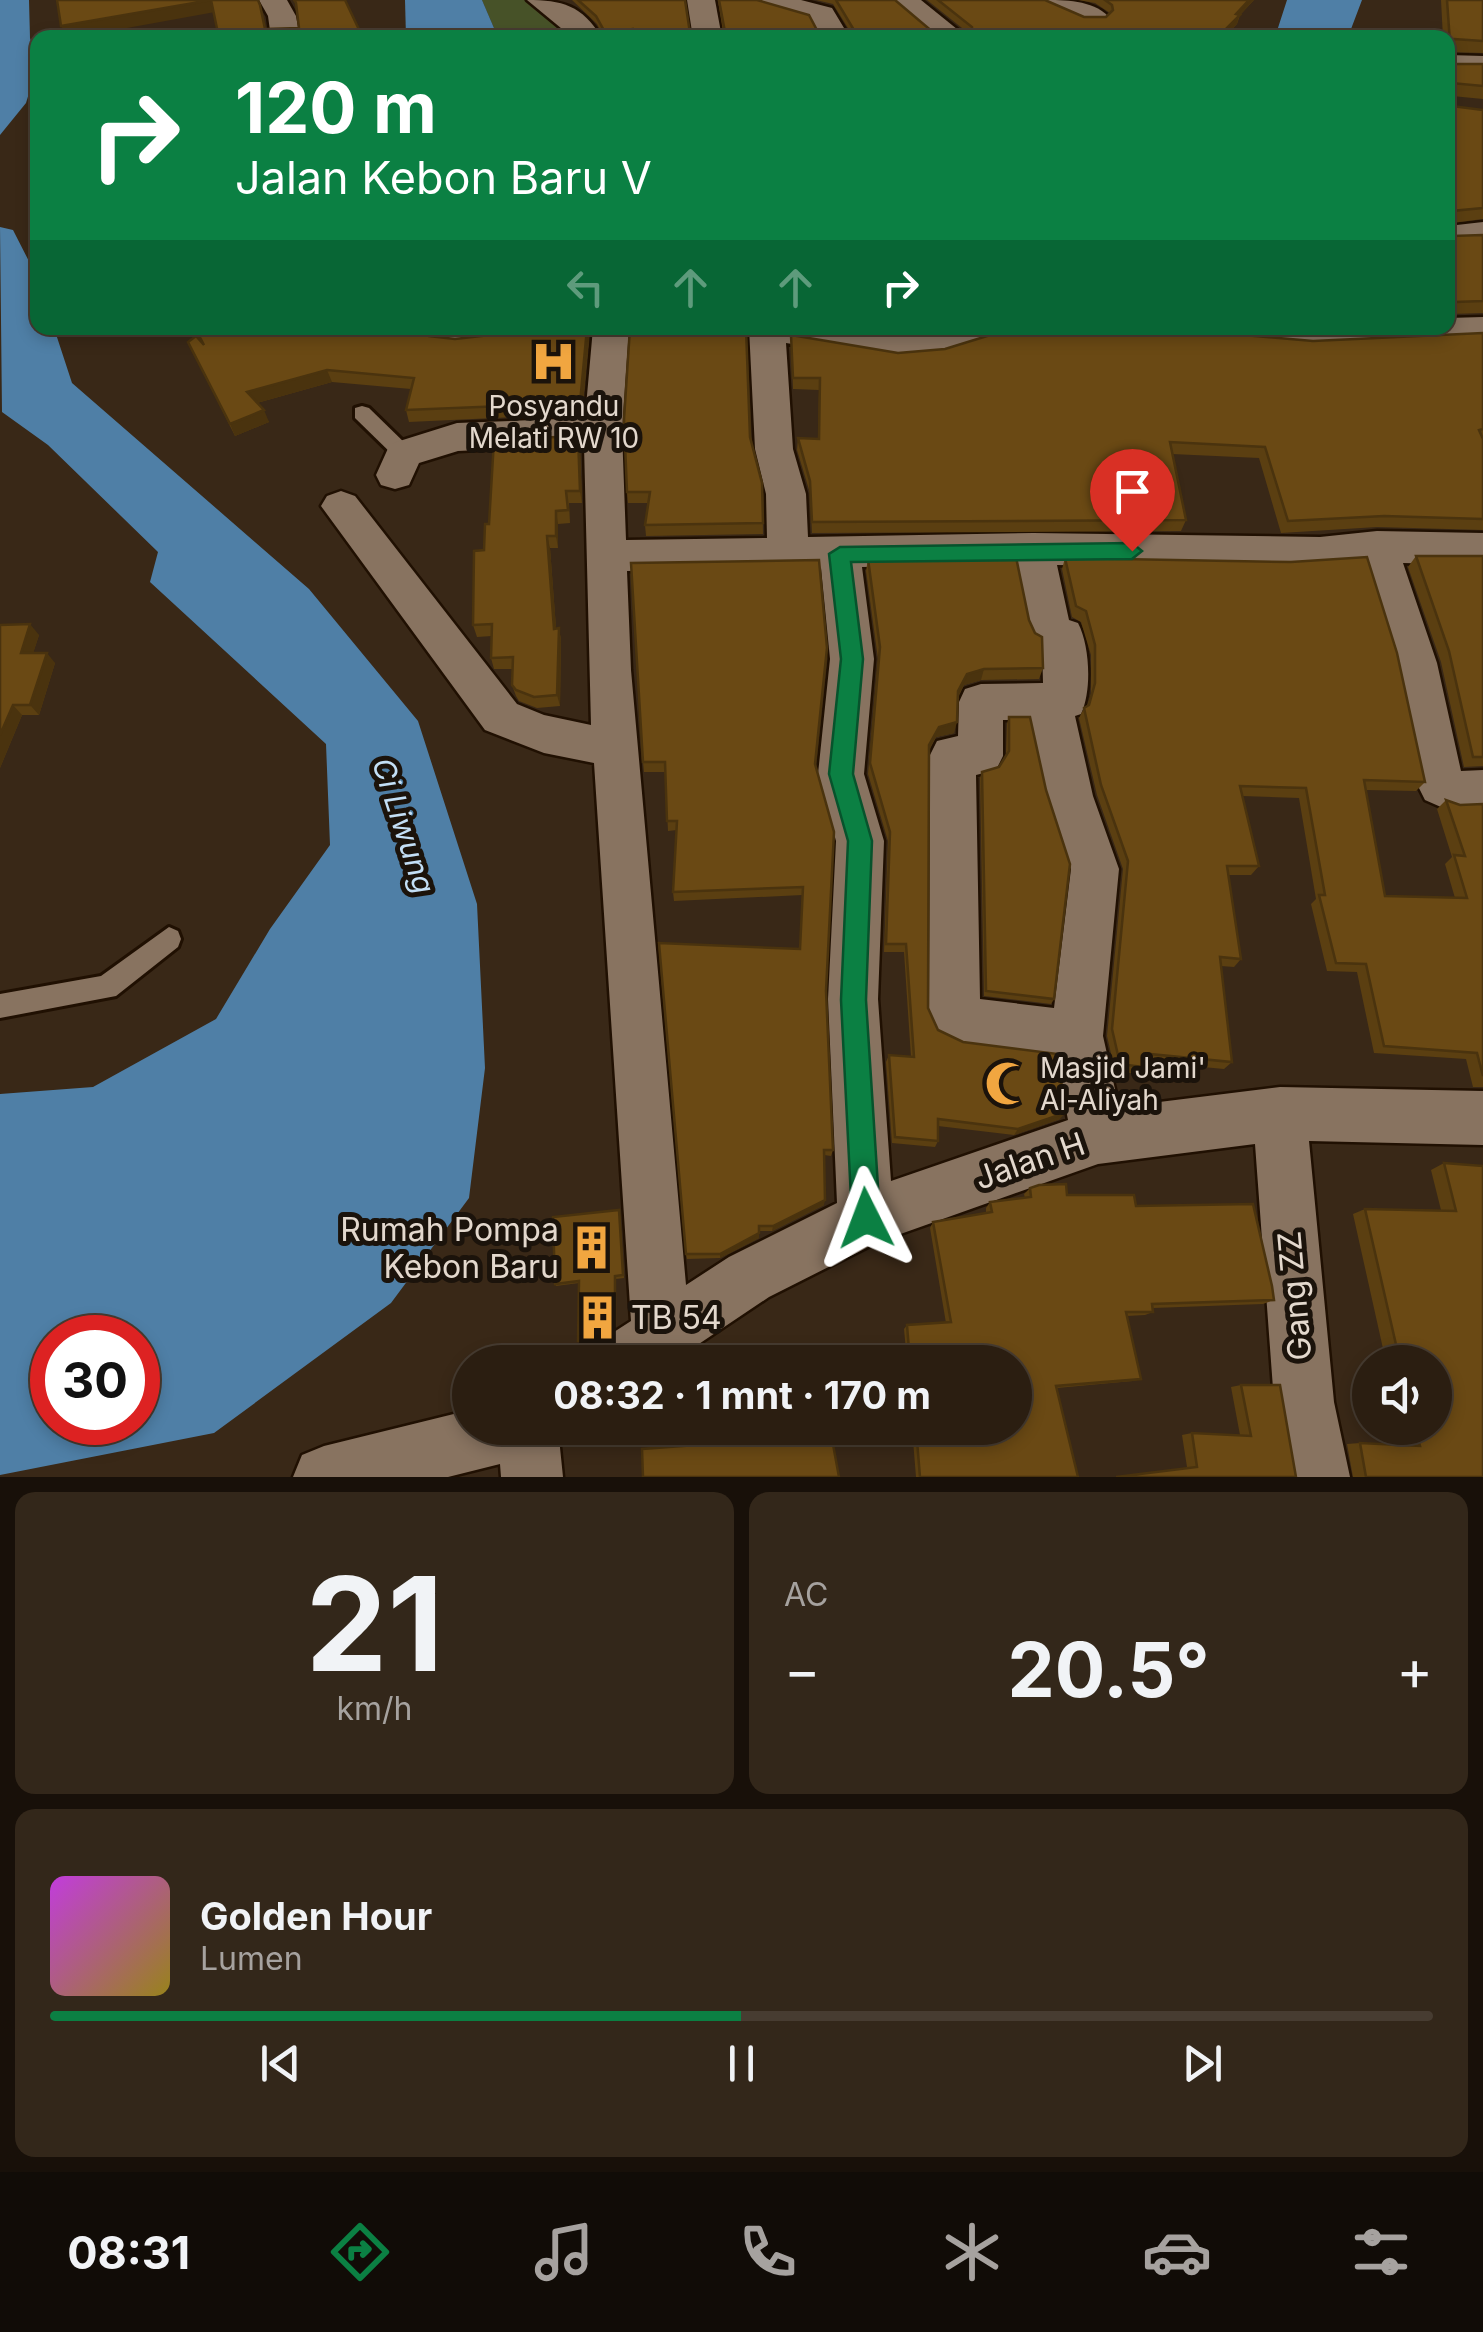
<!DOCTYPE html>
<html lang="id">
<meta charset="utf-8">
<style>
:root{--surface:#2b1e11;--page:#33271a;--text:#f1f3f6;--muted:#a6a29f;--line:#473c31;--accent:#0b8043}
body{margin:0;font-family:Inter,sans-serif;background:var(--page);color:var(--text);height:100vh;display:flex;flex-direction:column;font-size:38px;white-space:nowrap}
*{box-sizing:border-box;margin:0}
p{font-size:32px;color:var(--muted)}
.icon{flex:none;width:55px;height:55px;fill:none;stroke:currentColor;stroke-width:2;stroke-linecap:round;stroke-linejoin:round}
.map{position:relative;height:1477px;overflow:hidden}
.details{display:flex;flex-direction:column;gap:15px;padding:15px;background:#181009;flex:1}
.details>*{flex:none}
.guide{position:absolute;left:30px;top:30px;width:1425px;height:305px;border-radius:20px;box-shadow:0 5px 15px #0003,0 0 0 2px var(--line);background:#0b8043;color:#fff;overflow:hidden}
.tools{position:absolute;left:1352px;top:1345px;display:grid;gap:20px}
.tools a{display:grid;place-items:center;width:100px;height:100px;border-radius:50%;background:var(--surface);box-shadow:0 5px 15px #0003,0 0 0 2px var(--line);font-size:50px}
.speed{position:absolute;left:30px;top:1315px;display:flex;gap:20px;font-size:50px;font-weight:700;text-align:center}
.speed>*{display:grid;place-content:center;width:130px;height:130px;border-radius:50%;background:var(--surface);box-shadow:0 5px 15px #0003,0 0 0 2px var(--line);line-height:1}
.speed .limit{border:15px solid #d22;background:#fff;color:#111}
.pin{position:absolute;display:grid;place-items:center;width:85px;height:85px;color:#fff;margin:-102px -42px;border-radius:50% 50% 50% 0;rotate:-45deg;box-shadow:0 0 10px #0007}
.pin .icon{rotate:45deg}
.me{position:absolute;width:110px;margin:-55px;rotate:357deg;stroke-linejoin:round;filter:drop-shadow(0 0 8px #0008)}
.turn{display:flex;align-items:center;gap:35px;height:210px;padding:0 40px;font-size:45px}
.turn .icon{width:130px;height:130px;stroke-width:2.5}
.turn b{display:block;font-size:70px;line-height:85px}
.lanes{display:flex;align-items:center;height:95px;padding:0 40px;background:#0003;justify-content:center;gap:50px;direction:ltr}
.lanes .off{opacity:.35}
.big{font-size:75px;font-weight:700;line-height:1.1}
.details .widget{flex:1;display:flex;flex-direction:column;justify-content:center;gap:15px;min-width:0;padding:0 35px;border-radius:20px;background:var(--page)}
.details .dial{align-items:center;gap:0}
.dial b{font-size:130px;line-height:1}
.song{display:flex;align-items:center;gap:30px}
.cover{width:120px;height:120px;border-radius:15px;background:linear-gradient(135deg,hsl(290 70% 55%),hsl(50 70% 35%))}
.played{height:10px;border-radius:5px;background:linear-gradient(90deg,var(--accent) 50%,var(--line) 50%)}
.keys{display:flex;justify-content:space-around;direction:ltr}
.heat{display:flex;justify-content:space-between;align-items:center;font-size:55px;direction:ltr}
.details .tiles{flex:1;display:grid;gap:15px;grid-template-columns:1fr 1fr}
.widget:last-child{grid-column:span 2}
.trip{position:absolute;left:452px;top:1345px;width:580px;height:100px;border-radius:50px;background:var(--surface);box-shadow:0 5px 15px #0003,0 0 0 2px var(--line);font-weight:700;line-height:100px;text-align:center}
.tabs{display:flex;height:160px;justify-content:space-around;align-items:center;background:#110c07;color:var(--muted)}
.tabs .icon{width:70px;height:70px}
.tabs .selected{color:var(--accent)}
.tabs b{font-size:45px;color:var(--text)}
.map>svg:first-child{display:block}
.green{fill:#475228}
.water{fill:#4f7fa6;fill-rule:evenodd}
.lines{fill:none;stroke-linecap:round;stroke-linejoin:round}
.lane-casing{stroke:#201002;stroke-width:6}
.street-casing{stroke:#201002;stroke-width:5}
.lane{fill:#887360;fill-rule:evenodd}
.street{fill:#887360;fill-rule:evenodd}
.wall{fill:#5b3f11}
.shaded-wall{fill:#4a330e}
.building{fill:#6a4914;stroke:#4a330e;stroke-width:2.5}
.route{fill:#0b8043;stroke:#07532c;stroke-width:2.5}
.labels{text-anchor:middle;stroke-width:10;stroke-linejoin:round;paint-order:stroke}
.poi-label{font-size:28px;fill:#e3d8cd;stroke:#1b130b}
.water-label{font-size:30px;font-style:italic;fill:#c3dff6;stroke:#1b130b}
.near-street-label{font-size:32px;fill:#e3d8cd;stroke:#1b130b}
.near-poi-label{font-size:32px;fill:#e3d8cd;stroke:#1b130b;text-anchor:end}
</style>
<div class="map">
<svg width="1483" height="1477" viewBox="0 0 1483 1477">
<rect width="100%" height="100%" fill="#392817"/>
<!-- green -->
<polygon class="green" points="482,0 541,0 593,37 493,37 494,28"/>
<!-- water -->
<g class="water">
<polygon points="0,0 29,0 30,38 37,67 26,103 0,135"/>
<polygon points="405,0 482,0 494,28 493,37 406,37"/>
<polygon points="1287,0 1362,0 1348,37 1271,37 1276,34"/>
<path d="M0 227 13 230 37 277 38 328H54L72 383 309 589 418 721 477 904 485 1068 469 1198 391 1303 214 1433 0 1475V1094L93 1087 216 1019 270 929 330 845 326 744 150 582 158 552 48 445 2 412ZM52 1338H138V1422H52Z"/>
</g>
<g class="lines">
<defs>
<g id="lane">
<polygon points="362,406 369,408 411,449 414,454 411,459 397,459 355,418 355,408"/>
<polygon points="169,927 178,931 181,939 178,947 116,996 0,1018 0,994 101,976"/>
</g>
<g id="street">
<polygon points="259,0 287,0 296,16 300,38 271,38 268,16"/>
<path d="M527 0C562 0 582 5 602 38H573Z"/>
<polygon points="687,0 715,0 722,38 693,38"/>
<polygon points="754,0 801,0 832,8 850,38 821,38 811,20 758,6"/>
<polygon points="889,0 921,0 968,38 935,38"/>
<path d="M1042 0C1065 0 1092 0 1108 16L1104 22H1084L1046 6Z"/>
<polygon points="1448,55 1483,56 1483,74 1448,73"/>
<polygon points="1483,222 1483,244 1448,246 1448,226"/>
<path d="M1483 317V341C1393 344 1293 361 1204 336L1199 328H1448V318Z"/>
<path d="M423 328H543L538 336C507 345 464 352 433 344Z"/>
<path d="M593 328H629L622 431 626 540 767 538 766 494 755 449 749 328H839L897 337 958 328H1014L1009 336 943 357 897 361 786 343 793 449 806 494 808 537 1033 533 1320 537 1377 531 1483 533V565L1403 563 1437 663 1461 771 1483 770V810L1450 811 1425 800 1418 786 1393 663 1362 564 1320 569 1057 565 1069 620 1078 623C1090 646 1092 691 1081 714L1075 716 1093 796 1119 869 1103 1036 1119 1107 1280 1087 1483 1091V1145L1309 1141 1334 1402 1350 1477H1288L1274 1402 1255 1144 1098 1164 878 1242 769 1297 672 1362H592L600 1341 631 1321 594 763 544 753 485 730 321 506 327 496 341 491 355 496 517 704 544 715 591 725 584 445 458 451 419 463 409 485 395 489 381 485 376 475 390 444 457 423 585 418ZM1016 565 1029 631 1035 643 1042 645 1043 683 981 684 965 689 959 702 958 736 937 741 930 755 929 1016 937 1034 961 1046 1056 1058 1068 1120 891 1181 878 999 884 841 864 774 874 659 862 567ZM821 568 830 659 818 774 836 841 828 999 837 1203 729 1257 686 1285 631 670 627 571ZM1003 720H1031L1047 796 1071 869 1054 1008 980 999 976 775 996 770 1003 756Z"/>
<polygon points="470,1410 470,1428 558,1428 563,1477 501,1477 500,1464 448,1477 293,1477 302,1455 324,1446"/>
</g>
</defs>
<!-- lane casing -->
<use href="#lane" class="lane-casing"/>
<!-- street casing -->
<use href="#street" class="street-casing"/>
<!-- lane -->
<use href="#lane" class="lane"/>
<!-- street -->
<use href="#street" class="street"/>
</g>
<!-- wall -->
<g class="wall">
<polygon points="572,0 685,0 690,33 723,32 718,0 757,0 818,32 851,33 833,4 816,0 895,0 934,33 967,32 927,0 1045,0 1084,17 1106,17 1110,13 1095,3 1078,0 1254,0 1240,15 1237,24 1223,38 604,38 597,24"/>
<polygon points="1441,0 1483,0 1483,53 1448,52 1448,38 1443,38"/>
<polygon points="1448,52 1454,64 1483,64 1483,99 1452,96 1451,106 1483,110 1483,219 1452,223 1452,236 1483,235 1483,313 1450,314 1448,319"/>
<polygon points="194,328 424,328 429,336 455,339 524,331 534,328 590,328 582,414 409,422 406,410 411,389 332,382 257,403 269,422 235,436 188,342 202,343"/>
<polygon points="860,328 936,328 897,333"/>
<polygon points="1483,333 1483,530 1377,527 1281,533 1259,458 1172,454 1186,520 1181,531 812,533 810,493 797,450 798,438 818,439 819,390 793,389 791,335 898,353 1243,335 1313,341"/>
<polygon points="750,437 762,483 763,534 646,536 645,525 648,503 628,503 627,492"/>
<polygon points="580,449 582,503 569,503 570,523 558,524 558,548 550,548 556,628 559,628 561,640 560,706 537,708 519,701 516,696 512,685 513,669 494,669 491,658 492,636 477,637 473,625 489,524"/>
<polygon points="1416,556 1483,556 1483,766 1464,767 1441,662 1408,567"/>
<polygon points="1065,558 1425,782 1416,791 1366,790 1385,896 1455,898 1445,864 1452,857 1437,809 1446,800 1460,805 1483,804 1483,1087 1473,1087 1466,1059 1374,1053 1357,972 1327,971 1311,904 1316,899 1299,798 1242,796 1259,866 1251,875 1228,875 1241,959 1234,967 1221,966 1232,1062 1224,1069 1150,1062 1150,1068 1144,1075 1115,1071 1107,1036 1123,869 1097,795 1079,718 1084,708 1087,706 1091,694 1091,655 1081,622 1072,617 1062,569"/>
<polygon points="868,559 1029,620 1043,668 1039,679 981,680 964,685 958,697 954,733 936,737 929,750 928,1008 938,1030 1060,1119 1014,1135 938,1126 938,1141 935,1147 892,1143 886,1062 889,1055 911,1057 904,952 884,952 888,841 868,774 878,659 866,571"/>
<polygon points="631,563 815,764 833,1150 831,1156 824,1155 824,1205 772,1231 759,1231 759,1238 720,1258 687,1259 686,1254 800,949 802,895 674,901 673,892 677,830 668,831 665,772 644,772 643,762"/>
<polygon points="0,625 39,635 33,653 55,663 39,715 22,715 0,768"/>
<polygon points="1009,717 1054,999 1051,1004 984,996 980,778 982,772 999,767 1006,755 1007,724"/>
<polygon points="1444,1163 1483,1166 1483,1477 1353,1477 1347,1444 1360,1443 1405,1445 1401,1428 1435,1428 1435,1362 1386,1362 1353,1214 1365,1209 1441,1210 1431,1170"/>
<polygon points="1030,1188 1136,1206 1274,1300 1263,1304 1153,1308 1153,1312 1145,1315 1127,1316 1141,1379 1133,1381 1057,1388 1078,1477 916,1477 912,1428 1015,1428 1015,1362 907,1362 904,1329 907,1325 946,1323 930,1228 933,1222 986,1213 986,1208 990,1202 1025,1198 1024,1194"/>
<polygon points="620,1213 624,1278 616,1279 616,1326 596,1342 580,1342 578,1341 579,1283 556,1286 555,1284"/>
<polygon points="1241,1385 1296,1477 1187,1467 1182,1435 1192,1433 1240,1435 1231,1387"/>
</g>
<!-- shaded-wall -->
<g class="shaded-wall">
<polygon points="211,0 215,12 72,38 66,38 61,26"/>
<polygon points="1249,0 1254,0 1239,16 1237,24 1223,38 1217,38"/>
<polygon points="633,29 633,37 606,38 606,34"/>
<polygon points="587,328 590,328 582,414 580,403"/>
<polygon points="898,328 936,328 897,333"/>
<polygon points="327,370 332,382 253,404 247,392"/>
<polygon points="264,410 269,422 235,436 230,424"/>
<polygon points="578,436 580,449 582,503 580,491"/>
<polygon points="556,511 558,524 558,548 556,536"/>
<polygon points="547,536 550,548 557,640 554,629"/>
<polygon points="30,624 39,635 30,663 21,653"/>
<polygon points="559,628 561,640 560,706 557,695"/>
<polygon points="47,653 55,663 39,715 30,705"/>
<polygon points="984,669 981,680 964,685 955,702 958,691 967,674"/>
<polygon points="13,705 22,715 0,768 0,735"/>
<polygon points="957,722 954,733 936,737 926,755 929,745 939,727"/>
<polygon points="1065,1113 1060,1119 1014,1135 1018,1129"/>
<polygon points="825,1200 824,1205 772,1231 773,1226"/>
<polygon points="759,1233 759,1238 720,1258 720,1254"/>
<polygon points="615,1276 616,1326 596,1342 594,1340"/>
</g>
<!-- building -->
<g class="building">
<polygon points="57,0 258,0 260,5 265,29 299,28 296,3 294,0 345,0 363,38 219,38 211,0 61,26"/>
<polygon points="578,0 685,0 690,33 725,32 719,0 757,0 809,15 818,32 851,33 854,30 836,0 895,0 934,33 972,32 972,27 938,0 1045,0 1084,17 1106,17 1113,10 1112,5 1105,0 1249,0 1236,14 1240,15 1217,38 638,38 633,29 606,34 596,16"/>
<polygon points="1447,0 1483,0 1483,41 1454,39 1450,42"/>
<polygon points="1448,52 1450,52 1454,64 1483,64 1483,86 1452,83 1451,106 1483,110 1483,208 1452,211 1452,236 1483,235 1483,301 1455,302 1451,312 1448,312"/>
<polygon points="195,328 424,328 429,336 455,339 524,331 534,328 587,328 580,403 406,410 414,378 327,370 247,392 264,410 230,424 188,342 196,336 204,345"/>
<polygon points="630,328 746,328 750,437 762,483 763,523 645,525 650,492 627,492 624,419"/>
<polygon points="1013,328 1208,328 1243,335 1313,341 1483,333 1483,429 1479,430 1483,439 1483,519 1384,516 1288,521 1265,447 1170,442 1186,520 812,522 810,481 798,438 819,439 820,378 793,378 791,335 898,353 945,349"/>
<polygon points="578,436 580,491 566,491 568,510 556,511 556,536 547,536 554,629 559,628 557,695 534,697 516,690 512,685 513,657 491,658 492,624 473,625 474,551 484,550 485,524 489,524 494,440"/>
<polygon points="1416,556 1483,556 1483,757 1473,757 1449,651"/>
<polygon points="1016,557 1029,620 1035,633 1042,637 1043,668 984,669 967,674 958,691 957,722 939,727 929,745 928,1008 938,1030 963,1042 1058,1054 1065,1113 1018,1129 938,1119 938,1141 895,1137 889,1055 914,1057 906,944 886,944 890,832 870,763 880,647 868,559"/>
<polygon points="1367,557 1397,653 1425,782 1364,780 1385,896 1467,898 1454,855 1465,856 1446,800 1460,805 1483,804 1483,1076 1477,1053 1384,1046 1366,964 1336,963 1319,895 1325,895 1306,788 1240,786 1259,866 1227,866 1241,959 1220,957 1232,1062 1149,1054 1150,1068 1120,1064 1112,1029 1128,861 1101,785 1084,708 1089,705 1095,683 1095,645 1086,611 1076,606 1065,558 1291,562"/>
<polygon points="819,560 827,648 815,764 834,832 826,991 833,1150 824,1150 825,1200 773,1226 759,1226 759,1233 720,1254 686,1254 659,943 800,949 803,887 673,892 677,821 667,821 665,762 643,762 631,563"/>
<polygon points="30,624 21,653 47,653 30,705 13,705 0,735 0,625"/>
<polygon points="1009,717 1030,717 1046,790 1070,864 1054,999 986,991 982,772 999,767 1009,751"/>
<polygon points="1444,1163 1483,1166 1483,1477 1366,1477 1360,1443 1420,1446 1415,1428 1435,1428 1435,1362 1400,1362 1365,1209 1456,1211"/>
<polygon points="1066,1184 1067,1195 1134,1195 1136,1206 1253,1204 1272,1286 1274,1300 1152,1304 1153,1312 1126,1312 1141,1379 1056,1386 1078,1477 920,1477 916,1428 1015,1428 1015,1362 910,1362 907,1325 951,1322 933,1222 992,1212 990,1202 1031,1197 1030,1188 1039,1185"/>
<polygon points="619,1210 623,1275 615,1276 615,1324 594,1340 578,1341 579,1281 555,1284 553,1217"/>
<polygon points="1241,1385 1280,1385 1296,1477 1116,1477 1197,1467 1192,1433 1251,1436"/>
<polygon points="709,1428 830,1428 839,1477 643,1477 642,1449 709,1444"/>
</g>
<!-- route -->
<polygon class="route" points="1132,543 1142,551 1132,559 851,562 863,659 853,774 872,841 866,1000 880,1218 876,1228 866,1232 856,1228 852,1218 841,1000 848,841 829,774 841,659 829,554 840,547"/>
<!-- icons -->
<defs>
<symbol id="hospital-bare" viewBox="-9 -9 18 18"><path d="M-5-5h3v3.5h4V-5h3V5h-3V1.5h-4V5h-3Z" fill="#f1a640" stroke="#1b130b" stroke-width="2.5" paint-order="stroke"/></symbol>
<symbol id="mosque-bare" viewBox="-9 -9 18 18"><path d="M3.5-4.9A6 6 0 1 0 3.5 4.9A5 5 0 1 1 3.5-4.9Z" fill="#f1a640" stroke="#1b130b" stroke-width="2.5" paint-order="stroke"/></symbol>
<symbol id="building-bare" viewBox="-9 -9 18 18"><path d="M-4-6H4V6H1V3H-1V6H-4ZM-2.5-4.3h1.7v1.8h-1.7ZM.8-4.3h1.7v1.8H.8ZM-2.5-1h1.7V.8h-1.7ZM.8-1h1.7V.8H.8Z" fill="#f1a640" stroke="#1b130b" stroke-width="2.5" paint-order="stroke"/></symbol>
</defs>
<g fill-rule="evenodd">
<use href="#hospital-bare" x="522" y="330" width="63" height="63"/>
<use href="#mosque-bare" x="976" y="1052" width="63" height="63"/>
<use href="#building-bare" x="560" y="1216" width="63" height="63"/>
<use href="#building-bare" x="566" y="1286" width="63" height="63"/>
</g>
<g class="labels">
<!-- poi labels -->
<g class="poi-label">
<text x="554" y="416">Posyandu<tspan x="554" dy="32">Melati RW 10</tspan></text>
<text x="1040" y="1078" text-anchor="start">Masjid Jami'<tspan x="1040" dy="32">Al-Aliyah</tspan></text>
</g>
<!-- water labels -->
<g class="water-label">
<text transform="translate(403 826) rotate(72)" y="10">Ci Liwung</text>
</g>
<!-- near-street labels -->
<g class="near-street-label">
<text transform="translate(1030 1161) rotate(-19)" y="11">Jalan H</text>
<text transform="translate(1295 1296) rotate(-95)" y="11">Gang ZZ</text>
</g>
<!-- near-poi labels -->
<g class="near-poi-label">
<text x="559" y="1241">Rumah Pompa<tspan x="559" dy="37">Kebon Baru</tspan></text>
<text x="631" y="1329" text-anchor="start">TB 54</text>
</g>
</g>
</svg>
<div class="tools">
<a><svg class="icon" aria-label="sound" viewBox="0 0 24 24"><path d="M4 9h4l5-4v14l-5-4H4zM17 9q2 3 0 6"/></svg></a>
</div>
<div class="speed"><div class="limit">30</div></div>
<div class="pin" style="left:1132px;top:551px;background:#d93025"><svg class="icon" aria-label="arrive" viewBox="0 0 24 24"><path d="M6 21V4h12l-3 4 3 4H6"/></svg></div>
<svg class="me" style="left:866px;top:1218px" viewBox="-20 -20 40 40"><path d="M0-17L14 15 0 8-14 15z" fill="#0b8043" stroke="#fff" stroke-width="4"/></svg>
<div class="trip">08:32 · 1 mnt · 170 m</div>
<div class="guide">
<div class="turn"><svg class="icon" aria-label="right" viewBox="0 0 24 24"><path d="M7 20v-9h11M14 6l5 5-5 5"/></svg><div><b>120 m</b>Jalan Kebon Baru V</div></div>
<div class="lanes"><svg class="icon off" aria-label="left" viewBox="0 0 24 24"><path d="M17 20v-9H6M10 6l-5 5 5 5"/></svg><svg class="icon off" aria-label="ahead" viewBox="0 0 24 24"><path d="M12 20V5M6 11l6-6 6 6"/></svg><svg class="icon off" aria-label="ahead" viewBox="0 0 24 24"><path d="M12 20V5M6 11l6-6 6 6"/></svg><svg class="icon" aria-label="right" viewBox="0 0 24 24"><path d="M7 20v-9h11M14 6l5 5-5 5"/></svg></div>
</div>
</div>
<section class="details">
<div class="tiles">
<div class="widget dial"><b>21</b><p>km/h</p></div>
<div class="widget"><p>AC</p>
<div class="heat"><a>−</a><b class="big">20.5°</b><a>+</a></div>
</div>
<div class="widget">
<div class="song"><i class="cover"></i><div><b>Golden Hour</b><p>Lumen</p></div></div>
<div class="played"></div>
<div class="keys"><svg class="icon" aria-label="previous" viewBox="0 0 24 24"><path d="M18 5L8 12l10 7zM5 5v14"/></svg><svg class="icon" aria-label="pause" viewBox="0 0 24 24"><path d="M8 5v14M16 5v14"/></svg><svg class="icon" aria-label="next" viewBox="0 0 24 24"><path d="M6 5l10 7-10 7zM19 5v14"/></svg></div>
</div>
</div>
</section>
<nav class="tabs">
<b>08:31</b>
<svg class="icon selected" aria-label="directions" viewBox="0 0 24 24"><path d="M12 3l9 9-9 9-9-9zM9 14v-3h6M13 9l2 2-2 2"/></svg>
<svg class="icon" aria-label="music" viewBox="0 0 24 24"><path d="M9 18V5l10-2v13"/><circle cx="6" cy="18" r="3"/><circle cx="16" cy="16" r="3"/></svg>
<svg class="icon" aria-label="phone" viewBox="0 0 24 24"><path d="M5 4h4l2 5-3 2q2 4 5 5l2-3 5 2v4C11 20 4 13 5 4z"/></svg>
<svg class="icon" aria-label="climate" viewBox="0 0 24 24"><path d="M12 3v18M4 7l16 10M4 17L20 7"/></svg>
<svg class="icon" aria-label="car" viewBox="0 0 24 24"><path d="M5 17H2v-5l4-1 3-4h7l3 4 3 1v5h-3M9 17h6M6 11h13"/><circle cx="7" cy="17" r="2"/><circle cx="17" cy="17" r="2"/></svg>
<svg class="icon" aria-label="filters" viewBox="0 0 24 24"><path d="M4 7h16M4 17h16"/><circle cx="9" cy="7" r="2"/><circle cx="15" cy="17" r="2"/></svg>
</nav>
